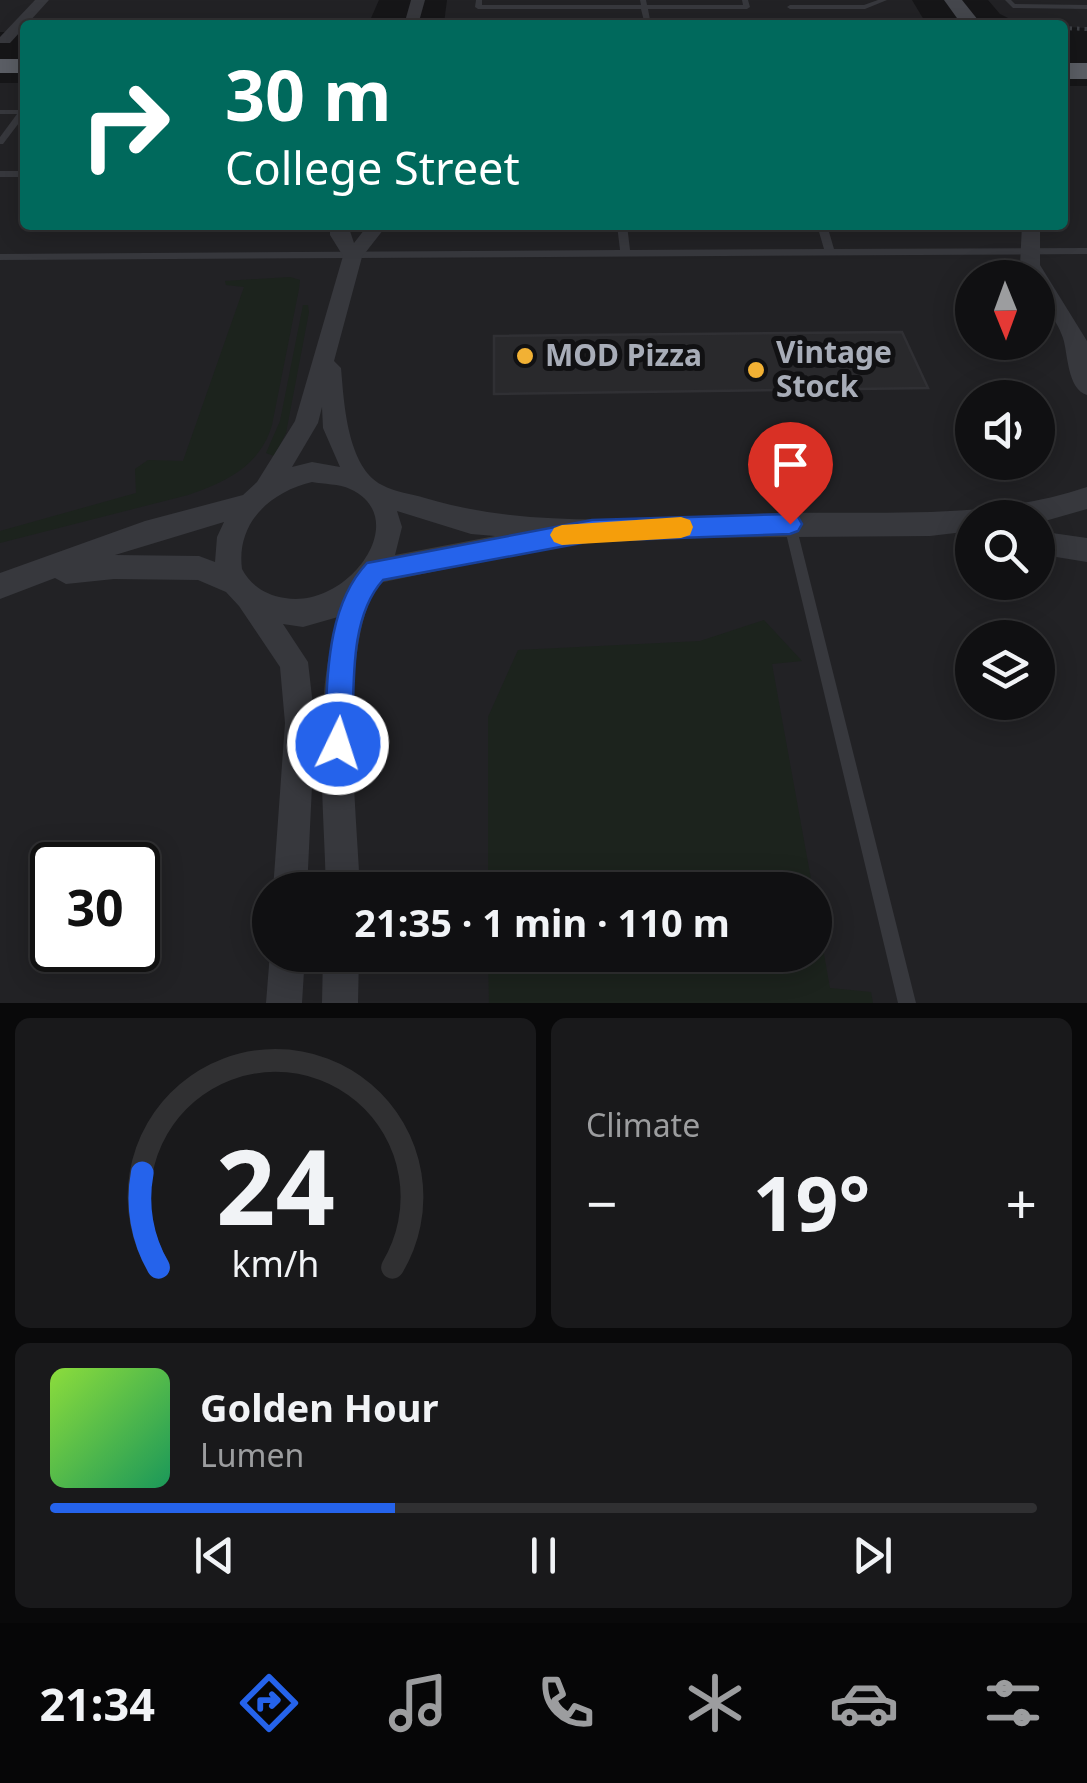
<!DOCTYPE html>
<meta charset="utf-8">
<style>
:root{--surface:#101012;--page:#19191b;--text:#f1f3f6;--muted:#9c9d9f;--line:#303032;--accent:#2563eb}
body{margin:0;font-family:"Noto Sans",sans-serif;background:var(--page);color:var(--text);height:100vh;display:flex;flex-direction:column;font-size:38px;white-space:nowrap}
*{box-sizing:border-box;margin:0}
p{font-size:32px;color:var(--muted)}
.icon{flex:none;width:55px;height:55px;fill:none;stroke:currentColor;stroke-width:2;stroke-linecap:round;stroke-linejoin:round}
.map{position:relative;height:1003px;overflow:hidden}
.drawer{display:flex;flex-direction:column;gap:15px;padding:15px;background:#09090a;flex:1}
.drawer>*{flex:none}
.top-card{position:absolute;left:20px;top:20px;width:1048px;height:210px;border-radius:10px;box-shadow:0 5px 25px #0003,0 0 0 2px var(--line);background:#00695c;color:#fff;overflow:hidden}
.needle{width:65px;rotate:179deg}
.buttons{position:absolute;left:955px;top:260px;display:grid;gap:20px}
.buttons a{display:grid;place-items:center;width:100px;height:100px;border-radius:50%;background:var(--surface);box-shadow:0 5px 25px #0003,0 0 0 2px var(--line);font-size:50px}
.speed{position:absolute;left:30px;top:842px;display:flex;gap:20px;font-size:50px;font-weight:700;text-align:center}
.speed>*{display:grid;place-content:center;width:130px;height:130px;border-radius:50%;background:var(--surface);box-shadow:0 5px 25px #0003,0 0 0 2px var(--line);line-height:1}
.speed .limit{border:5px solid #111;border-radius:15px;background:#fff;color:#111}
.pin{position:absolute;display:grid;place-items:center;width:85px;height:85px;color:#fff;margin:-102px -42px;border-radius:50% 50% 50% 0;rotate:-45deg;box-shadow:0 0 10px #0007}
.pin .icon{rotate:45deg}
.me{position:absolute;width:110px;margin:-55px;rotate:4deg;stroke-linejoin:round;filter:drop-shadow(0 0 8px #0008)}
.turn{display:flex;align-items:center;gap:35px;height:210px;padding:0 40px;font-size:45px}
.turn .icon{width:130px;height:130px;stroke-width:2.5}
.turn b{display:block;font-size:70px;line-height:85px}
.big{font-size:75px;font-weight:700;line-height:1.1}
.drawer .card{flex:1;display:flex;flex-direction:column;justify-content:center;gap:15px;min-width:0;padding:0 35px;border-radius:15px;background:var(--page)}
.drawer .dial{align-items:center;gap:0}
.dial svg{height:260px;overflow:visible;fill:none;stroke:var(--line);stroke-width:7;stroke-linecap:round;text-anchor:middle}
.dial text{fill:var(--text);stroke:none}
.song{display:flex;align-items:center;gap:30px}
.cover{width:120px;height:120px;border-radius:15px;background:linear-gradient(135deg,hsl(90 70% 55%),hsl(150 70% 35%))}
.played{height:10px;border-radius:5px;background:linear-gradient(90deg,var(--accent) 35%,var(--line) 35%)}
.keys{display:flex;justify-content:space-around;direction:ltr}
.heat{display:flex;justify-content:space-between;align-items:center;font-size:55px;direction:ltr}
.drawer .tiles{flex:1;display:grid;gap:15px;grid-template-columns:1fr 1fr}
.card:last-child{grid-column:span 2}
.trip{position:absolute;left:252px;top:872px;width:580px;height:100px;border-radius:50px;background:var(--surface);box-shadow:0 5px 25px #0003,0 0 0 2px var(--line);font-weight:700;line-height:100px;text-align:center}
.dock{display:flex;height:160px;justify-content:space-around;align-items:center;background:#060607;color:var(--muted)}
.dock .icon{width:70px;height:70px}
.dock .selected{color:var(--accent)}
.dock b{font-size:45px;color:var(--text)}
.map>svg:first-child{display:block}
.built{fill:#222225;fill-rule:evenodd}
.green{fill:#1c231d}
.building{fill:#29292c;stroke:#303034;stroke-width:2.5}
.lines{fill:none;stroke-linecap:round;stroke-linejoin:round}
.path{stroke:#3d3f44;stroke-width:4;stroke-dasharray:2.5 5;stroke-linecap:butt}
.service{fill:#37383d;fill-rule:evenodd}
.minor{fill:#37383d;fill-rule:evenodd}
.secondary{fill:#45474d;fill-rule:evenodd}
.trunk{fill:#5b5e65;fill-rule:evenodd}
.route{fill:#2563eb;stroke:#184099;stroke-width:2.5}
.slow{fill:#f59e0b}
.poi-dot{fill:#f2b134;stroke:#111113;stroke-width:4}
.labels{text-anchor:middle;stroke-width:10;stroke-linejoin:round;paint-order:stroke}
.poi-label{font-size:30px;font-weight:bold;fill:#a8adb8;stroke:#111113;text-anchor:start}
</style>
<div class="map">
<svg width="1087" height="1003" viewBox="0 0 1087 1003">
<rect width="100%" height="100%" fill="#161618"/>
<!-- built -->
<g class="built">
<polygon points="0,0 379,0 368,25 25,25 25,32 0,32"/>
<polygon points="447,0 912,0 927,25 447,25 444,23"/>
<polygon points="988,0 1087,0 1087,28 1022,25 1000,14"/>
<path d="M0 83H25V225H1062L1063 86H1087V1003H0ZM972 278H1038V342H972ZM972 398H1038V462H972ZM972 518H1038V582H972ZM972 638H1038V702H972ZM52 865H138V950H52ZM270 890H815V955H270Z"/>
</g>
<!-- green -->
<g class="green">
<path d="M290 277 300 280 299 289 272 425C260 466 226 482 188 495L0 543V531L136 493 135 469 148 460 183 461 244 287 226 285 225 281Z"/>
<polygon points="303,305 308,305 309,312 286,433 274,456 266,453 280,421"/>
<polygon points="764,620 802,661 772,664 813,890 488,890 488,717 518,650 700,641"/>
<polygon points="815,903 830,988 871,992 873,1003 489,1003 488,955 815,955"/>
</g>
<!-- building -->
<polygon class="building" points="902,332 928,388 494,394 494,336"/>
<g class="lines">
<!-- path -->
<g class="path">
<polyline points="431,24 474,24"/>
<polyline points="365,25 394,24"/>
<polyline points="1062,28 1087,29"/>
</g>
<!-- service -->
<g class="service">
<polygon points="476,0 482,0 482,5 641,5 640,0 646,0 647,5 743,5 742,0 748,0 750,7 747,9 648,9 651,25 645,25 641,9 478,9 475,7"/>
<polygon points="878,0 887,0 865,9 790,9 787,7 790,5 864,5"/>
<polygon points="1005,0 1011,0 1015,4 1087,5 1087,9 1013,8"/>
<polygon points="0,110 25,110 25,115 3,144 0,144 0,137 17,114 0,114"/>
<rect x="0" y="171" width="25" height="6"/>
<polygon points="617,225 627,225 630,250 824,249 817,225 827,225 834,249 1087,248 1087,254 0,260 0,254 620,250"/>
<polygon points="790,519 795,521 796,525 916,1003 898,1003 784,525 785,521"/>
</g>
<!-- minor -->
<g class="minor">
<polygon points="35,0 49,0 10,43 0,43 0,37"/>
<polygon points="411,0 425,0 418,25 404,25"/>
<path d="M330 225H348L354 243 368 225H387L362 257 334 361 341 368C344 402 347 467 382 485 395 492 412 494 425 498 541 533 668 515 788 513 889 511 990 520 1087 487V509L1038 523V518H972V531L930 536 559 539 547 548 379 583C337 647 357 812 360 890H326C324 801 312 703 338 617L303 627 283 624 308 662 315 723 307 890H273L285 723 280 667 239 606 226 592 198 580 114 579 66 584 55 578 0 599V573L145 521 243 495 257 482 295 421 343 256 330 235ZM322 407 323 428 340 467 312 462 292 467 318 423ZM312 482C323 484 340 484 350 489 414 518 348 609 285 598 266 595 251 586 242 569 236 523 270 492 312 482ZM397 511 471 534 495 536 395 555 402 527ZM224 522 217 537 215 562 199 556 115 555Z"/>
<path d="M1022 225H1040V265L1087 341V395C1067 389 1068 353 1063 338 1055 314 1038 304 1038 278H1026L1020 265Z"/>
<polygon points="1038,531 1087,538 1087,562 1038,554"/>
<polygon points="270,953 305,955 302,1003 266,1003"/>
<polygon points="323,955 359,955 358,1003 322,1003"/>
</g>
<!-- secondary -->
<polygon class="secondary" points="944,0 962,0 982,25 962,25"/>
<!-- trunk -->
<g class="trunk">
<rect x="0" y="59" width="25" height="14"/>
<rect x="1062" y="63" width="25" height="16"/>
</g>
</g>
<!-- route -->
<path class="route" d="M790 514 798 517 802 524 798 531 790 534 592 541 383 580C347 620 355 693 352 744L348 753 338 758 328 753 324 744C328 684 324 609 367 563L592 520Z"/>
<!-- slow -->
<polygon class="slow" points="681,517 690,520 693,527 690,535 681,538 562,545 554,542 550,535 554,528 562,525"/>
<!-- markers -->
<g class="poi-dot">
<circle cx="525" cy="356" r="10"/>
<circle cx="756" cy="370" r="10"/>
</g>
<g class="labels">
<!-- poi labels -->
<g class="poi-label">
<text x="776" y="363">Vintage<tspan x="776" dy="34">Stock</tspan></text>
<text x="545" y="366">MOD Pizza</text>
</g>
</g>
</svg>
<div class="buttons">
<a><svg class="needle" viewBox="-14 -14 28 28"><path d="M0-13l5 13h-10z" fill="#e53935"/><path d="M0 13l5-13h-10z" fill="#9c9d9f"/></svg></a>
<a><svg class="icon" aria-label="sound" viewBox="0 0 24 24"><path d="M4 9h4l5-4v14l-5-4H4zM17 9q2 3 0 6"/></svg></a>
<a><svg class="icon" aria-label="search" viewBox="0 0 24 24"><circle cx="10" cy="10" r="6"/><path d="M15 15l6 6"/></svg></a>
<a><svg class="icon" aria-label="layers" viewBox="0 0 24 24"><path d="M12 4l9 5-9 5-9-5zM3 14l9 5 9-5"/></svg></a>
</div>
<div class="speed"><div class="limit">30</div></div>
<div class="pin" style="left:790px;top:524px;background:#d93025"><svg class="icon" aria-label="arrive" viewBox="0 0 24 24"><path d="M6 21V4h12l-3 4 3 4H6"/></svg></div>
<svg class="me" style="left:338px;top:744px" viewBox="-20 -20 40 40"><circle r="17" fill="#2563eb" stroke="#fff" stroke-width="3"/><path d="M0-11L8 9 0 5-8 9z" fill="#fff"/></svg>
<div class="trip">21:35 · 1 min · 110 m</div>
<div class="top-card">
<div class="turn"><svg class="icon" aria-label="right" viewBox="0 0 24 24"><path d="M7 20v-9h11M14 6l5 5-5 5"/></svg><div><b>30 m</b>College Street</div></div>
</div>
</div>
<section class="drawer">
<div class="tiles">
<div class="card dial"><svg viewBox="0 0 100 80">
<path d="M14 69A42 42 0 1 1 86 69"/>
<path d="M14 69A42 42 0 0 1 9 40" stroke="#2563eb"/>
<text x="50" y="56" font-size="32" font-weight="700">24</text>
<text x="50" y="72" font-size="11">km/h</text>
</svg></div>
<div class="card"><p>Climate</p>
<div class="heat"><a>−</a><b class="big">19°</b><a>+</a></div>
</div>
<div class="card">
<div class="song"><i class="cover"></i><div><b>Golden Hour</b><p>Lumen</p></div></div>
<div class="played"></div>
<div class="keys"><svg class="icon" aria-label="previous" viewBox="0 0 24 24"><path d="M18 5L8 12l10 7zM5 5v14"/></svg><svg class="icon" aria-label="pause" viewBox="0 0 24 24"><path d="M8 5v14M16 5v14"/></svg><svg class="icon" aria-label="next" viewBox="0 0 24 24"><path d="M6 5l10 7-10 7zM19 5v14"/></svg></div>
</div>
</div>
</section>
<nav class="dock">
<b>21:34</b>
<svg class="icon selected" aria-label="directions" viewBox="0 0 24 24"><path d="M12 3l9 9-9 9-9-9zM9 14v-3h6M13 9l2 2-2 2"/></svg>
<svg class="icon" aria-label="music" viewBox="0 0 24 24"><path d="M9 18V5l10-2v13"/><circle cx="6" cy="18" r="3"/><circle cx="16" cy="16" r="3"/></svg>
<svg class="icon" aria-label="phone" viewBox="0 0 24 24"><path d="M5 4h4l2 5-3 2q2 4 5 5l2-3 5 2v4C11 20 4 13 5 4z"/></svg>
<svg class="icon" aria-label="climate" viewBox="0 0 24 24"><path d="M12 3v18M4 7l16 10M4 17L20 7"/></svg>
<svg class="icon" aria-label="car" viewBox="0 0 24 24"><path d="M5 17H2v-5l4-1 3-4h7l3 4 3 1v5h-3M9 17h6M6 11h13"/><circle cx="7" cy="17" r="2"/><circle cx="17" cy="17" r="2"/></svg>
<svg class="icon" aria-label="filters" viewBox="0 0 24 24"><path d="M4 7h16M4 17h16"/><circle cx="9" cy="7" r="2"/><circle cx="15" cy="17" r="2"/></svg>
</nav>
